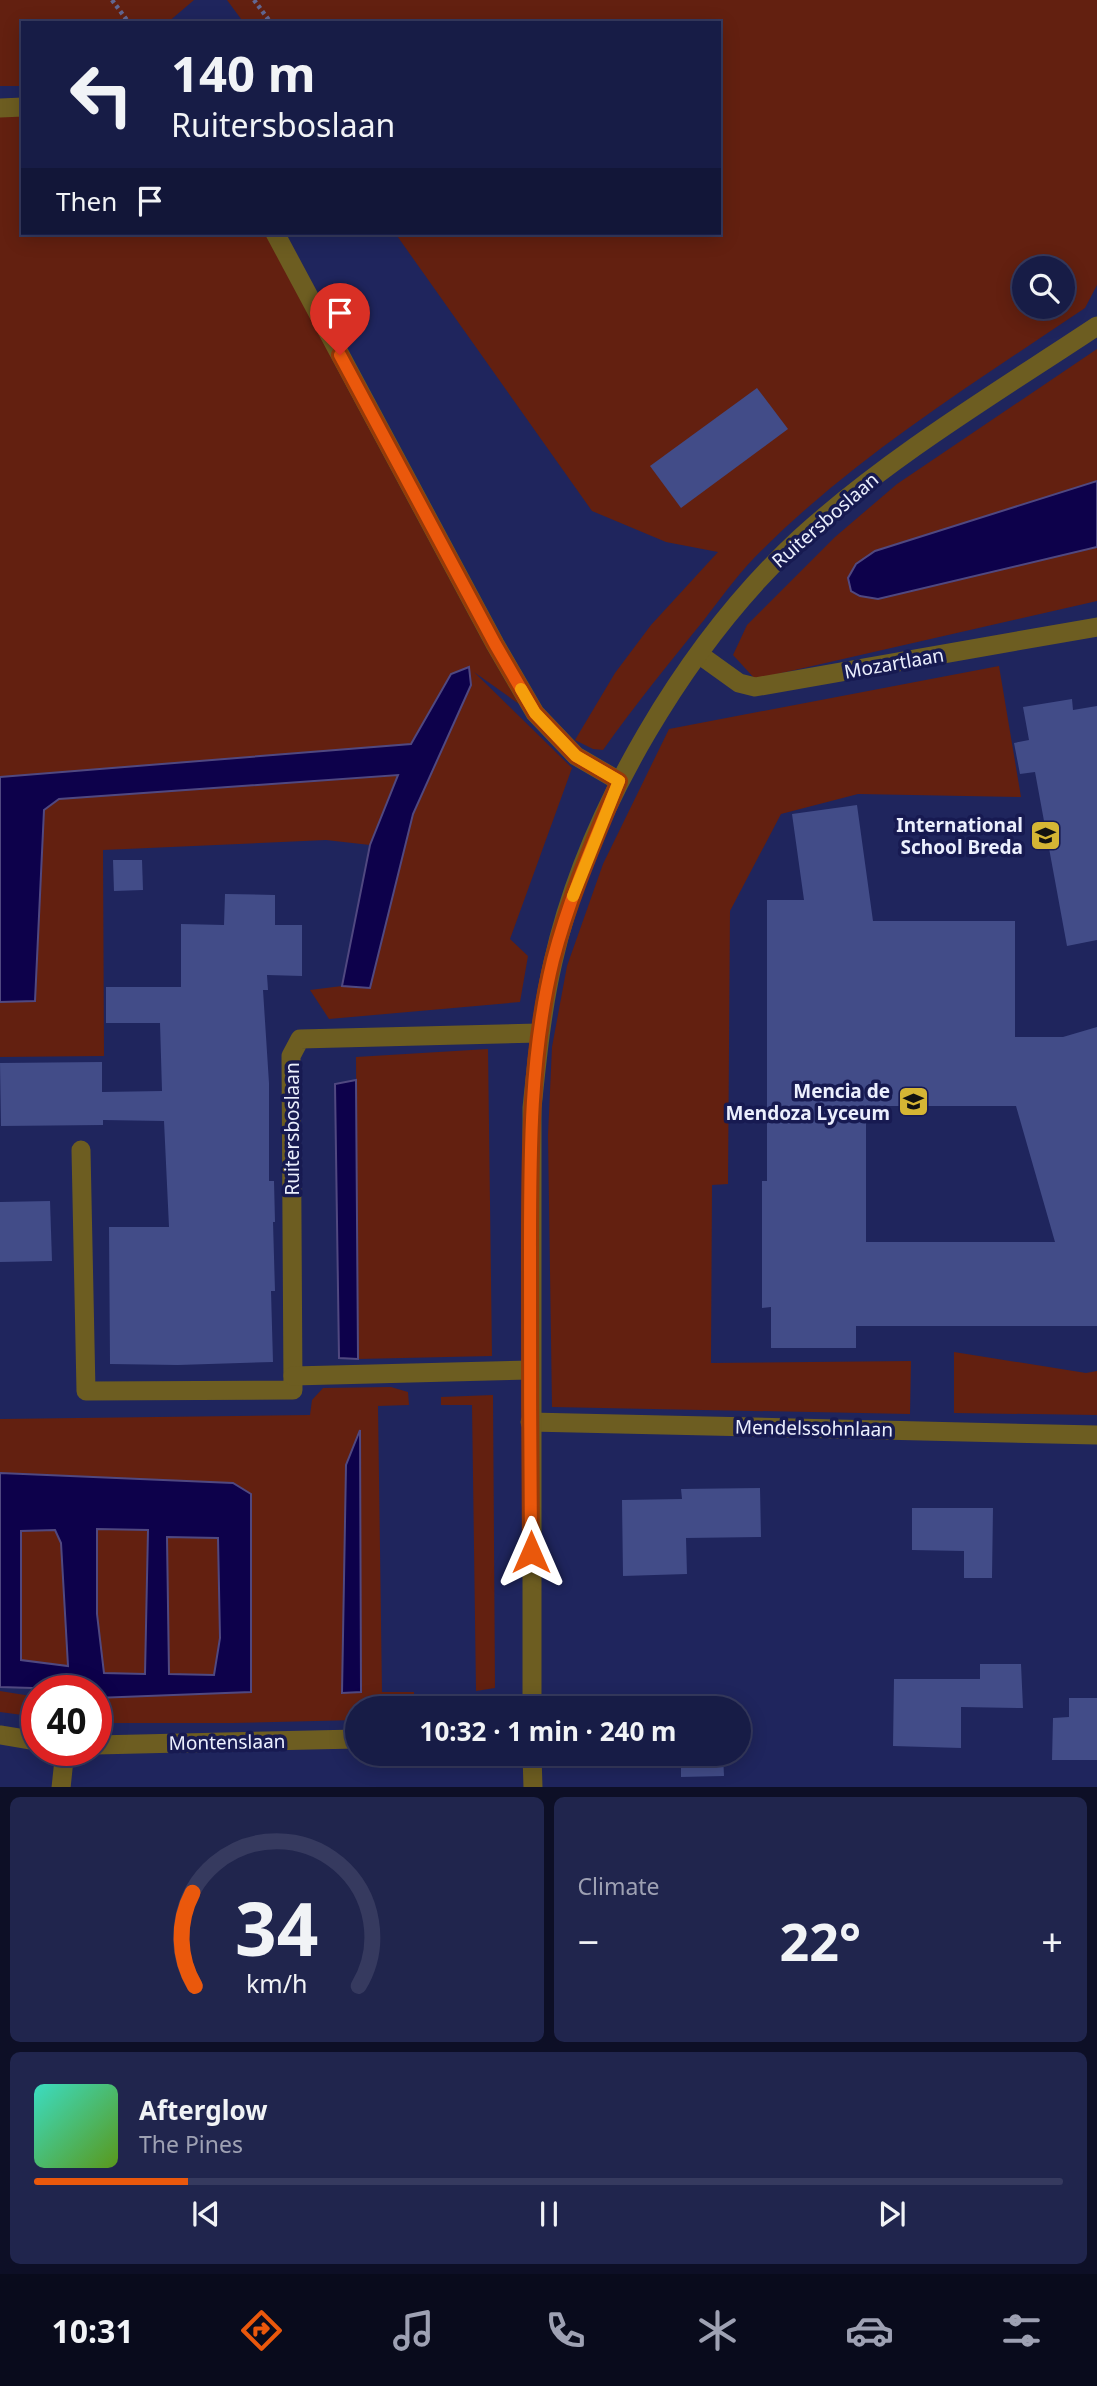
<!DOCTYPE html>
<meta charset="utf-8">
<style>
:root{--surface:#171c46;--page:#20254d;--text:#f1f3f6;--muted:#9ea1b3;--line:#363a5f;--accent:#ea580c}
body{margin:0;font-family:"Noto Sans",sans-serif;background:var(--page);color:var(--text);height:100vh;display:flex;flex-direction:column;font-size:26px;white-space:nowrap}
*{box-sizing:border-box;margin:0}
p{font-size:23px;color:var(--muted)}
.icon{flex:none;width:38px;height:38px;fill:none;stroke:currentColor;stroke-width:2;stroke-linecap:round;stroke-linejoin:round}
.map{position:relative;height:1787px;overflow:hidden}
.drawer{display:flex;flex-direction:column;gap:10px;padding:10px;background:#0d0f26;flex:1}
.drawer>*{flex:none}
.guide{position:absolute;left:21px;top:21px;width:700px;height:214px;border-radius:0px;box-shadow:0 4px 18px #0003,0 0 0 2px var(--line);background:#171c46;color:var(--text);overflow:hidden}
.fabs{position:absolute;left:1012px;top:256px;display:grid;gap:14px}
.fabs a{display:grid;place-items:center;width:63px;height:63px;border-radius:50%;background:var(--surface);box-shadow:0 4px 18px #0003,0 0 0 2px var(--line);font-size:35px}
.speed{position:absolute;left:21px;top:1675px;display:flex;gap:14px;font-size:35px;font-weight:700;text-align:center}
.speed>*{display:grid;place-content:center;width:91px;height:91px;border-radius:50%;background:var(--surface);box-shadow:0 4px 18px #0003,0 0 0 2px var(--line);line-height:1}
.speed .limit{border:10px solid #d22;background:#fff;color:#111}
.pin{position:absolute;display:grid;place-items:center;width:60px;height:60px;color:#fff;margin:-72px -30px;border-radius:50% 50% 50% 0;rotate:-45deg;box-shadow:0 0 7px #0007}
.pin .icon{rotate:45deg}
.me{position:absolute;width:77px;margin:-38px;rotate:0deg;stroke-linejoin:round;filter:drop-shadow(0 0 5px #0008)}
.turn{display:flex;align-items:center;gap:24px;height:147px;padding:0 35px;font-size:32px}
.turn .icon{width:91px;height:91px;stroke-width:2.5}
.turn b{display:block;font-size:49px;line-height:60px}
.then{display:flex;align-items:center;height:66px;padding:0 35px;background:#0003;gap:14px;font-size:26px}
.big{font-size:52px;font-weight:700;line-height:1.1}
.drawer .card{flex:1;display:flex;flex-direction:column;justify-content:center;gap:10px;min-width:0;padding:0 24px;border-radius:10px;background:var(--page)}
.drawer .dial{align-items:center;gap:0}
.dial svg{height:182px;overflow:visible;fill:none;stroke:var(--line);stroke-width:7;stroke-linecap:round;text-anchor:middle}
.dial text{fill:var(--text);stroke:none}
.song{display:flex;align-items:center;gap:21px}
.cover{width:84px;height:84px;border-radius:10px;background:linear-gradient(135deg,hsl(170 70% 55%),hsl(90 70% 35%))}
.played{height:7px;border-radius:4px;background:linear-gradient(90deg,var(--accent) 15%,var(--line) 15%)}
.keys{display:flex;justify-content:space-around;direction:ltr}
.heat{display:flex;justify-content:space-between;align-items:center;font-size:38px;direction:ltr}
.drawer .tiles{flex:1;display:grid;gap:10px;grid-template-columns:1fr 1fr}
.card:last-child{grid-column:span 2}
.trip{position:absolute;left:345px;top:1696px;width:406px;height:70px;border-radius:35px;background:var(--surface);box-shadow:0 4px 18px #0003,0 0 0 2px var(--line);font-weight:700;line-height:70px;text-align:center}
.menu{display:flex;height:112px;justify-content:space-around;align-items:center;background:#090b1c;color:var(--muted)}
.menu .icon{width:49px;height:49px}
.menu .on{color:var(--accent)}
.menu b{font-size:32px;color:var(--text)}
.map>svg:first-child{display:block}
.green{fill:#632010;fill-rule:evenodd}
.water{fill:#0d014b;stroke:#504880;stroke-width:2;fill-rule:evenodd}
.building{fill:#424c88;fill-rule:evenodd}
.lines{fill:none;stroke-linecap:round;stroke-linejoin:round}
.path{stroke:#626792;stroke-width:4.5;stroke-dasharray:3.5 3.5;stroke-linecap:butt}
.minor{stroke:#6d5d21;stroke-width:19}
.tertiary{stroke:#6d5d21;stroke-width:19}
.route-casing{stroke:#983908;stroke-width:18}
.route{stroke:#ea580c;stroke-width:12}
.slow{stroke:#f59e0b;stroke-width:12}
.labels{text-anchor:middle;stroke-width:7;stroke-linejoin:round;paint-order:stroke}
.street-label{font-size:19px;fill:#ebeffd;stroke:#171a51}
.poi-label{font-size:19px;font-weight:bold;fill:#ebeffd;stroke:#171a51;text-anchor:end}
</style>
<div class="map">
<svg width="1097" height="1788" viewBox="0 0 1097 1788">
<rect width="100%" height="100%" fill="#1f255d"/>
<!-- green -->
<g class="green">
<polygon points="0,0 194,0 167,23 23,23 23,86 0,86"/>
<path d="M227 0H1097V285L1085 308C971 385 851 459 754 558 736 577 720 599 704 620 669 663 635 705 603 750L593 749 575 740 615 673 651 625 718 552 666 542 592 511 395 233H719V23H244ZM1024 268H1062V306H1024Z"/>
<polygon points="23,115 23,233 266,233 519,704 474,672 572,768 510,939 528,956 520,1002 329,1019 310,990 342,986 370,987 413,814 471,685 451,674 412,744 0,777 0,117"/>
<polygon points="1097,349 1097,481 875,551 878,599 1097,547 1097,601 755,679 733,655 747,625 835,537 897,484"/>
<polygon points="999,666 1021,797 858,794 781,814 730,911 728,1184 712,1185 711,1363 911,1361 910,1414 552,1407 548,1135 552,1047 567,966 603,864 669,729"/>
<polygon points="398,775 370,845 326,840 103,850 104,1056 0,1057 0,1002 35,1000 44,810 59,799"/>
<polygon points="488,1049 492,1356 358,1359 356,1057"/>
<polygon points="954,1352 1086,1373 1097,1371 1097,1415 954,1413"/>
<path d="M391 1387 408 1392 409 1405 378 1406 382 1692H414V1708H357V1720L232 1723H96V1698L251 1692 233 1483 0 1473V1419L310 1415 312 1400 323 1388ZM359 1432 361 1692 343 1693 346 1465Z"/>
<polygon points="493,1395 495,1688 476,1691 472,1405 441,1405 441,1397"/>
<polygon points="97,1529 148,1530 145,1674 104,1673 97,1614"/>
<polygon points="21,1530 55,1530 61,1542 68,1666 21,1661"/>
<polygon points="167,1536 218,1538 220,1638 214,1675 169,1674"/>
<polygon points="0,1691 37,1697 37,1717 0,1712"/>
</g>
<!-- water -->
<g class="water">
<polygon points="1097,481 1097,547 878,599 860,596 851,591 848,578 856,564 875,551"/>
<polygon points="469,667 471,685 413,814 370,988 342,986 370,845 398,775 59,799 44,810 35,1001 0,1002 0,777 411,744 451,674"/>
<polygon points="356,1080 358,1359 339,1358 335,1084"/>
<polygon points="360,1430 361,1692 342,1693 346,1465"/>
<path d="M0 1473 233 1483 251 1494V1692L96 1698V1690L0 1687ZM97 1529 148 1530 145 1674 104 1673 97 1614ZM55 1530 61 1543 68 1666 21 1660V1531ZM167 1537 218 1538 220 1638 214 1675 169 1674Z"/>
</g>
<!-- building -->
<g class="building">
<polygon points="757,388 788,429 681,508 650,466"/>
<polygon points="1072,699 1073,710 1097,706 1097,940 1067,946 1035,772 1020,774 1014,743 1029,740 1023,707"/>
<path d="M857 805 873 921H1015V1037H1063L1097 1027V1326H856V1348H771V1307L762 1308V1181H767V900H804L792 814ZM866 1106H1016L1055 1242H866Z"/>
<polygon points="113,860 142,860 143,890 114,891"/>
<polygon points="225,894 275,895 275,925 302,925 302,976 267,975 268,990 263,990 269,1083 269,1181 274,1181 275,1222 273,1222 275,1291 271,1291 273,1362 178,1365 110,1364 109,1227 169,1227 164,1121 103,1120 103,1125 1,1126 0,1063 102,1062 102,1092 162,1091 160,1023 106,1023 106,987 181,987 181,924 224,925"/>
<polygon points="50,1201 52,1261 0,1262 0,1202"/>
<polygon points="760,1488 761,1537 686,1538 687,1574 623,1576 622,1500 682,1499 681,1489"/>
<polygon points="912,1508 993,1508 992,1578 964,1578 964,1551 912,1550"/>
<polygon points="980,1664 1021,1664 1023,1708 961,1707 961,1748 893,1746 894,1679 980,1679"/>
<polygon points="1069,1698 1097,1698 1097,1760 1052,1760 1053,1718 1069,1717"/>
<polygon points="722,1702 722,1708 679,1708 679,1703"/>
<polygon points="681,1754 723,1754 724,1776 681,1777"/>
</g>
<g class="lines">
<!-- path -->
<g class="path">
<polyline points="112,0 129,23"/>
<polyline points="254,0 271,23"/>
</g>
<!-- minor -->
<g class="minor">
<polyline points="0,108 23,107"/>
<polyline points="275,233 495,644 535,713 576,756 619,781"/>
<polyline points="700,655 739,683 755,687 1097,627"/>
<polyline points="81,1150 86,1391 293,1390 291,1056 300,1039 539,1033"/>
<polyline points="293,1376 530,1370"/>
<polyline points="530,1422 1097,1435"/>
<polyline points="0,1735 37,1741"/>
<polyline points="96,1745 357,1739"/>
<polyline points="61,1788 65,1750"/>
</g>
<!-- tertiary -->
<g class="tertiary">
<path d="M532 1708V1108C537 1059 542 1010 553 962 587 811 687 643 800 538 890 456 996 393 1097 326"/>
<polyline points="532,1754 533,1788"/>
</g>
</g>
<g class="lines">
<defs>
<path id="route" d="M340 355 495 644 535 713 576 756 619 781C595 839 569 898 553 960 529 1058 530 1160 530 1260 530 1357 530 1455 531 1552"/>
</defs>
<!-- route casing -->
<use href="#route" class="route-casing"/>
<!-- route -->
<use href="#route" class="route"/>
<!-- slow -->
<polyline class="slow" points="521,689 535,713 576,756 619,781 573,896"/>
</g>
<!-- icons -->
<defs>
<symbol id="school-square" viewBox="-11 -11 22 22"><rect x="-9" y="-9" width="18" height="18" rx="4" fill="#d5b534" stroke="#171a51"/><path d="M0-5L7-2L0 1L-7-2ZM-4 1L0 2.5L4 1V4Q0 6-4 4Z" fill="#111"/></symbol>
</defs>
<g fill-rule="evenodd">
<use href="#school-square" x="1028" y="818" width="35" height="35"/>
<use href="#school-square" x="896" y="1084" width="35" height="35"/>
</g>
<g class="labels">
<!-- street labels -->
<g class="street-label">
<text transform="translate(825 520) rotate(-41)" y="7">Ruitersboslaan</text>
<text transform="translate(894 663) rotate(-10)" y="7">Mozartlaan</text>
<text transform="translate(292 1129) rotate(-90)" y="7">Ruitersboslaan</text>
<text transform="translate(814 1428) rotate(1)" y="7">Mendelssohnlaan</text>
<text transform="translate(227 1742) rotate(-1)" y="7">Montenslaan</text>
</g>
<!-- poi labels -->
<g class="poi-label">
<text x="1023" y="832">International<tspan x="1023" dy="22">School Breda</tspan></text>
<text x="890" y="1098">Mencia de<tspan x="890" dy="22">Mendoza Lyceum</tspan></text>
</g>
</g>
</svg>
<div class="fabs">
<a><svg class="icon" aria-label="search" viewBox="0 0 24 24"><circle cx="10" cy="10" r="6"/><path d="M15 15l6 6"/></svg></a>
</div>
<div class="speed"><div class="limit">40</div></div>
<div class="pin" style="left:340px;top:355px;background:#d93025"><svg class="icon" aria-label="arrive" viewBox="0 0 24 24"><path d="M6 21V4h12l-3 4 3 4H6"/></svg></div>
<svg class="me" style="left:531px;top:1552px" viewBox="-20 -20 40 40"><path d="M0-17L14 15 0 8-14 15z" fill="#ea580c" stroke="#fff" stroke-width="4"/></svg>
<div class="trip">10:32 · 1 min · 240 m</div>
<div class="guide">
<div class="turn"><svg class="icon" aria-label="left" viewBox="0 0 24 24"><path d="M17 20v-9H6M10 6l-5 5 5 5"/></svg><div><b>140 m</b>Ruitersboslaan</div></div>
<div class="then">Then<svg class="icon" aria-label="arrive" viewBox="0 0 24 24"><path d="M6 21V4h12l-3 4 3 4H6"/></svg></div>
</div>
</div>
<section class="drawer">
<div class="tiles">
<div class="card dial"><svg viewBox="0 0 100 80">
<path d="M14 69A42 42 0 1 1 86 69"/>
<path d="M14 69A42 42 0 0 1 13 28" stroke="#ea580c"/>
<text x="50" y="56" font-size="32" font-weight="700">34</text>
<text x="50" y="72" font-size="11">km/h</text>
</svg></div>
<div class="card"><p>Climate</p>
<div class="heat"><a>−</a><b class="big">22°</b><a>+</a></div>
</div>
<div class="card">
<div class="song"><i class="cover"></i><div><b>Afterglow</b><p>The Pines</p></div></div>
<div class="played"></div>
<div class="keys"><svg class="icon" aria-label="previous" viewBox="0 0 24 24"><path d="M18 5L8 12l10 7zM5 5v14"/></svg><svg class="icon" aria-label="pause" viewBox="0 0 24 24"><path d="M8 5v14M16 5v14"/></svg><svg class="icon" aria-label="next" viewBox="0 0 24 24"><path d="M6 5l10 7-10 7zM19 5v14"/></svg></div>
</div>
</div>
</section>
<nav class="menu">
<b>10:31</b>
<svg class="icon on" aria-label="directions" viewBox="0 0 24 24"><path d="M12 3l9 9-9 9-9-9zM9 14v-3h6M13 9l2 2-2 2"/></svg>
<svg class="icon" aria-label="music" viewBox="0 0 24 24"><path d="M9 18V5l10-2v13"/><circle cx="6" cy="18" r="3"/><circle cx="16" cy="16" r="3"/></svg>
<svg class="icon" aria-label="phone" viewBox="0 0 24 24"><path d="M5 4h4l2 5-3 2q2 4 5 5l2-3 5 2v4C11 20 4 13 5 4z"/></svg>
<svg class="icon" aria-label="climate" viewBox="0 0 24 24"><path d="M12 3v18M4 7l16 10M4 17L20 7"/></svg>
<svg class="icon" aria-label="car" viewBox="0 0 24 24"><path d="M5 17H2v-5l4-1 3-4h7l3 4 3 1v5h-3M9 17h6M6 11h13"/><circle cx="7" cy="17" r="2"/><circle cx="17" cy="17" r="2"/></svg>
<svg class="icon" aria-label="filters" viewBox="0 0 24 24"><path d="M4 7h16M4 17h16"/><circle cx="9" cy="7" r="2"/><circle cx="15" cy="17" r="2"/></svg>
</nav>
